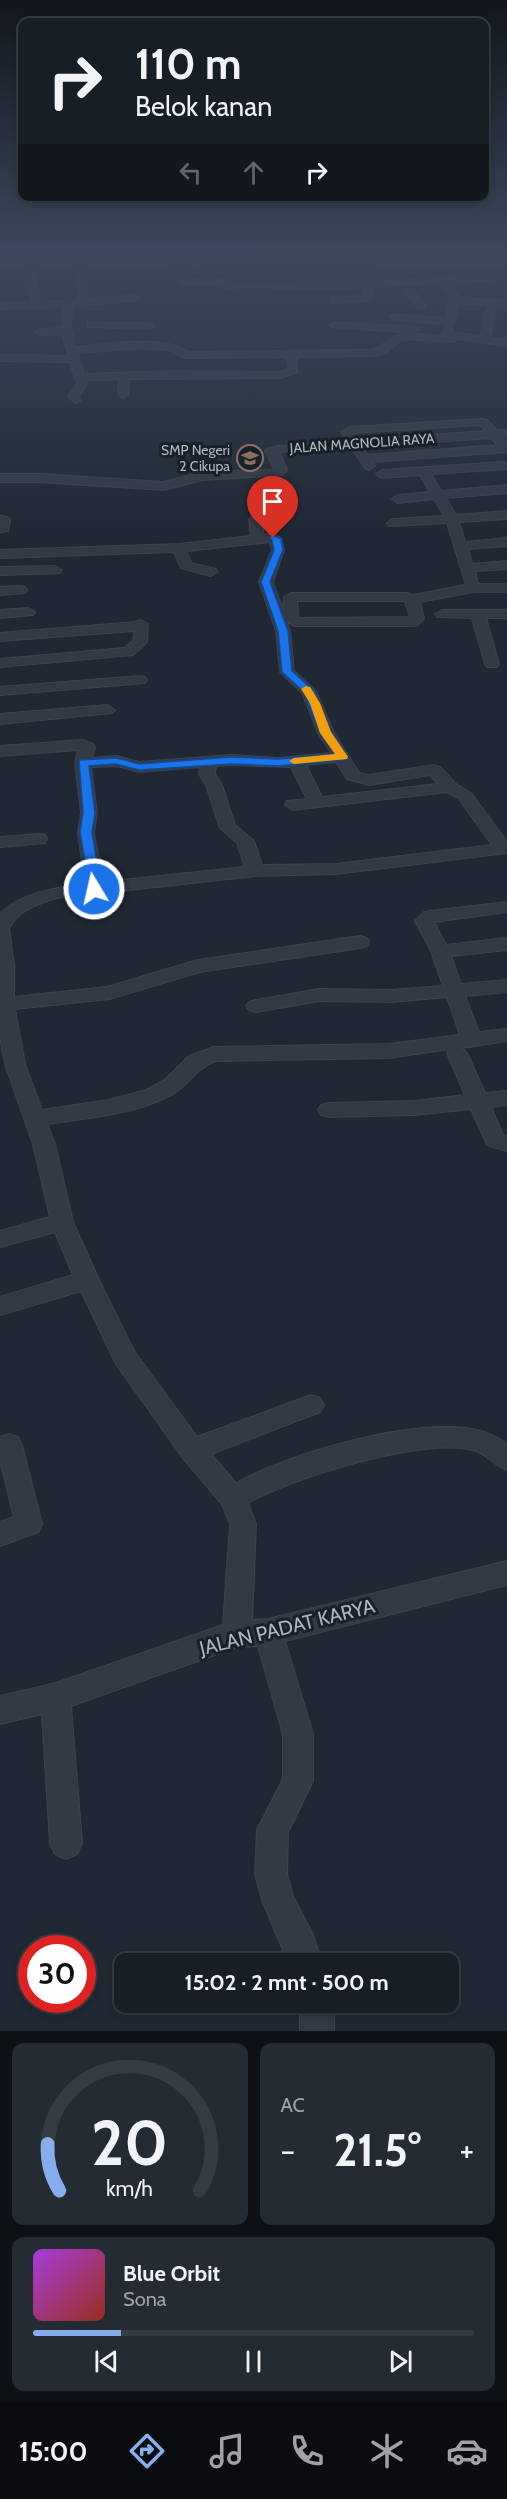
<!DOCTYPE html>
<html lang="id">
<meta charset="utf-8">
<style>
:root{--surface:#181e26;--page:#252b32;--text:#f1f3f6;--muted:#9fa2a7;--line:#363c43;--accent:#85aeef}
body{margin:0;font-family:Cabin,sans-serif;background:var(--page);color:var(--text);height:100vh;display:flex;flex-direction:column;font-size:22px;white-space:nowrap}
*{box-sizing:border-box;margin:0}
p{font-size:20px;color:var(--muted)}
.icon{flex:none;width:33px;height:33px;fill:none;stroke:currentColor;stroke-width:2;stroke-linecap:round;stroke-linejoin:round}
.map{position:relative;height:2031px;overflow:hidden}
.panel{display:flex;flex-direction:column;gap:12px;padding:12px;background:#0d1015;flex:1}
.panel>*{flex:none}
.hud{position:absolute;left:18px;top:18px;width:471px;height:183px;border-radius:12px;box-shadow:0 3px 9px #0003,0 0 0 2px var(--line);background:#181e26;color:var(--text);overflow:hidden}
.speed{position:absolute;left:18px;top:1935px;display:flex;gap:12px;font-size:30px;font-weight:700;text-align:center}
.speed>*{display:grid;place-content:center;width:78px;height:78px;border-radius:50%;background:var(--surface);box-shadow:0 3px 9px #0003,0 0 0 2px var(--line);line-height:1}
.speed .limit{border:9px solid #d22;background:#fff;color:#111}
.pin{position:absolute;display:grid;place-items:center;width:51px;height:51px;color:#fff;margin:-62px -26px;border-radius:50% 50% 50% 0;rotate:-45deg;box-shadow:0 0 6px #0007}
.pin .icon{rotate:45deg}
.me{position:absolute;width:66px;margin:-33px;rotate:351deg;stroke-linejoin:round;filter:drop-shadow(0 0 4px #0008)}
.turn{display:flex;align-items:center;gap:21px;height:126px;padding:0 18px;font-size:27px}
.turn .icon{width:78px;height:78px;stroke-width:2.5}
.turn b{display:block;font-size:42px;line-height:51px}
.lanes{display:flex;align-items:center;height:57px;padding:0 18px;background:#0003;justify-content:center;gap:30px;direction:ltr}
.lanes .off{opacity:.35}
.big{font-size:45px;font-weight:800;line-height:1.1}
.panel .tile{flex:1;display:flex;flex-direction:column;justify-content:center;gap:9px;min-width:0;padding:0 21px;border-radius:12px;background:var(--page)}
.panel .dial{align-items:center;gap:0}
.dial svg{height:156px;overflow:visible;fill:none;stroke:var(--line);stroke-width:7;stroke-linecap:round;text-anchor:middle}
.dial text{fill:var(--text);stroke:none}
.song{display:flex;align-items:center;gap:18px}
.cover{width:72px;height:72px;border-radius:9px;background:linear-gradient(135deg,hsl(280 70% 55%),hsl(10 70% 35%))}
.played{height:6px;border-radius:3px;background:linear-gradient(90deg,var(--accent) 20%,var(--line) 20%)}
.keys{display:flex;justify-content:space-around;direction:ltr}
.heat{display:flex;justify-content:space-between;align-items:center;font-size:33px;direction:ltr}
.panel .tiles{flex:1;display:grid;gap:12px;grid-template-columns:1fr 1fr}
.tile:last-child{grid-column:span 2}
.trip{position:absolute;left:114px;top:1953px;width:345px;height:60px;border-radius:12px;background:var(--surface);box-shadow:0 3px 9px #0003,0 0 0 2px var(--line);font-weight:800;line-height:60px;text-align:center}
.tabs{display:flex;height:96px;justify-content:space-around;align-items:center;background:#0a0c0f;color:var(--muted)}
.tabs .icon{width:42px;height:42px}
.tabs .selected{color:var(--accent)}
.tabs b{font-size:27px;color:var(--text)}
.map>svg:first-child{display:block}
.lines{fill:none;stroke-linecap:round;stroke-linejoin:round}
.minor-casing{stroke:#3d434e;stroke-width:2}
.minor{fill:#333a44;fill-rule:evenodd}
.route{fill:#1a73e8;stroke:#114b97;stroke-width:1.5}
.slow{fill:#f59e0b}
.labels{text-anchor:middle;stroke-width:6;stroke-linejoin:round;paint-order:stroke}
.far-street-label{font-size:14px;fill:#adb5c1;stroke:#192029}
.far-poi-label{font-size:14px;fill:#adb5c1;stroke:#192029;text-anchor:end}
.near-street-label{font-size:20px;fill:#adb5c1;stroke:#192029}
</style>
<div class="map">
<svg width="507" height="2031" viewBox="0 0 507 2031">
<rect width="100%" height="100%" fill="#202833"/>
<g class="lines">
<defs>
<g id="minor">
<path d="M33 254H41L39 261 167 259 171 262 167 265 85 266 88 299 135 295 140 298 135 301 72 306 71 331 75 347C103 345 165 334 187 352L373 350 401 333 443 336 445 324 394 320 389 317 394 314 446 318 450 300 442 283 376 286 370 301 333 303 330 302V298L363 296 365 288 233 290 224 288 221 285H182V281L202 279 203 272 197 265 201 254H209L206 265 211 271 212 279 227 280 233 284 369 282 507 274V280L451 282 458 297 507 301V307L496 306 490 338 507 340V346L459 339 452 342 403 339 385 353 373 356 297 357V373L279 378 129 379 128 395 123 398 118 395 119 379 86 380 87 384 79 397 81 400 76 403 68 397 77 384 70 362 0 361V355L68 356 62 334 40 335 35 332 40 329 62 328 63 307 0 309V303L32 302 25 279 29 266 0 267V261H31ZM38 266H76L79 300 41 302 35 279ZM459 303 487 305 481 336 452 332ZM142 348 173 351 184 358 287 357 288 369 279 372 175 371 84 374 77 353Z"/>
<path d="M299 254H307C302 261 290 265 283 259Z"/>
<polygon points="445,260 446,262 500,260 504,263 500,266 386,268 382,265 386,262"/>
<polygon points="406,289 412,289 425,304 425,308 419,308 404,291"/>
<polygon points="91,322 149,323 154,326 149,329 88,327 88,323"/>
<polygon points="335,322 414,327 419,330 414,333 332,327 330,325"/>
<path d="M483 419 487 420 497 430H507V436L502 437 507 442V452L372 462 375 466 369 470 365 468 351 447 279 452 287 470 282 475 202 480 164 490 39 482H0V474H39L164 482 202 472 275 470 265 451 267 449 278 446 347 441 341 432 350 427ZM480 425 485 431 358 440 353 433ZM491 438 498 445 368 455 362 447Z"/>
<path d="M503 462 507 463V469L431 474 441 491 507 485V493L446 498 456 515 507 511V519L459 522 465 542 507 538V546L468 549 472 564 507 561V569L475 571 478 584H507V592H473L420 602 424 618 418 625 413 626H294L287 621 290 631 294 671 316 691 334 733 359 773 369 775 434 765 440 767 456 784 471 793 507 842V853L336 874 255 876 56 898C38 904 18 910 9 928L14 966V997L107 987 198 960 360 936 367 938 369 942 367 946 360 948 200 972 109 999 15 1009 25 1064 42 1110 109 1100 146 1090 165 1080 189 1056 214 1047 389 1044 460 1035 447 997 392 1002 319 1001 256 1012 249 1010 246 1006 249 1002 256 1000 319 989 392 990 443 986 431 951 415 921 424 912 430 911 507 902V912L434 922 446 945 507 938V950L451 956 461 984 507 980V992L465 996 479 1032 507 1029V1041L462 1048 467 1053 485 1093 507 1091V1105L491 1107 503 1135 507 1136V1151L487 1145 471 1109 414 1115 328 1117 321 1115 318 1110 321 1105 328 1103 414 1101 465 1095 447 1053 449 1049 389 1058 215 1061C196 1068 188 1086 171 1095 133 1115 88 1118 47 1124L55 1144 73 1222 99 1280 134 1351 197 1437 311 1395 320 1398 324 1405 320 1412 211 1454 236 1483C292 1452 410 1419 473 1429 485 1431 497 1437 507 1444V1470C495 1466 487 1455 476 1451 429 1435 291 1478 248 1503L256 1524 252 1620 268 1619 507 1561V1585L285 1641 313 1734V1781L288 1832 287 1874 293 1896 313 1935 322 1964H289L262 1900 255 1874 257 1830 283 1779V1734L258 1646 237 1647 71 1706 82 1843 77 1854 66 1859 55 1854 50 1843 42 1714 0 1724V1696L56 1683 223 1625 230 1524 222 1504 183 1458 116 1364 81 1291 0 1315V1297L73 1275 55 1232 0 1247V1231L50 1217 33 1144 5 1064 0 1036V913C24 892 55 888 85 884L78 833 81 813 75 763 78 750 0 756V746L82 740 93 744 95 747 92 758 117 756 139 762 231 755 278 758 331 753 318 733 302 693 280 672 276 631 259 582 272 550 270 542 186 551 191 563 216 569 218 572 211 576 181 568 174 552 0 558V550L179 544 251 536 249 519 255 515 261 519 264 535 275 534 281 538 284 550 273 582 283 610 284 597 291 593H406L413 595 466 585 447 523 389 526 387 523 393 519 444 516 434 499 398 503 392 499 398 495 430 492 420 475 382 478 376 474 382 470ZM297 601H405L410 617 298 618ZM336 762 347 779 369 785 430 775 438 784 322 797 306 765ZM231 765 291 767 307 799 287 801 285 805 293 810 447 792 459 799 492 845 336 864 262 865 254 841 235 825 222 785 215 774 216 766ZM117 766 139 772 200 767 199 774 206 785 220 828 237 843 245 867 103 882 94 833 97 813 91 767Z"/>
<polygon points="0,516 8,517 10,520 8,531 0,532"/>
<polygon points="55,566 62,570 60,573 0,575 0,567"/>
<polygon points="20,586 25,587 27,590 25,593 0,595 0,587"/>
<polygon points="28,608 35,612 33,615 0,618 0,610"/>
<polygon points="442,610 507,610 507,618 486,618 499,664 497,667 487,667 485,664 472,618 437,617 435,614"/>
<polygon points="141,620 148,624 147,642 133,655 0,667 0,659 124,648 133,641 134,631 0,641 0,633 135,622"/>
<polygon points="140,676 145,677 147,680 145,683 0,695 0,687"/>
<polygon points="107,705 115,710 112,713 0,724 0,714"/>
<polygon points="39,834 45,835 47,839 45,843 0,847 0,837"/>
<polygon points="9,1434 18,1437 22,1445 42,1524 38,1532 0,1546 0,1522 14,1517 0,1460 0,1437"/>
<rect x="300" y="2002" width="34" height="29"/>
</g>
</defs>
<!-- minor casing -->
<use href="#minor" class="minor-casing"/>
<!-- minor -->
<use href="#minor" class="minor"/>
</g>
<!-- sky -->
<linearGradient id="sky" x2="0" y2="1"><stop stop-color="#12161c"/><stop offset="0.47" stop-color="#3c485b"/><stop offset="1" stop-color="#3c485b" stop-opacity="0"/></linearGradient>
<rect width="507" height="538" fill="url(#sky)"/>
<!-- route -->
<polygon class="route" points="273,535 281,539 283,550 270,582 288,631 292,671 314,691 331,732 348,757 343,760 278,766 231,764 139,770 116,764 89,766 95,813 92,832 101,889 94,892 90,891 80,832 83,813 79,760 117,758 139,764 231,757 278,759 335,754 320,733 304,692 282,672 278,631 261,582 274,550 272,540 269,538"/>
<!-- slow -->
<polygon class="slow" points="306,686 310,687 320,703 331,732 348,757 347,759 294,764 289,761 294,758 335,754 320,733 310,703 301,689"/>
<!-- icons -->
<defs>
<symbol id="school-ring" viewBox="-11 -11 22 22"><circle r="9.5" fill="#192029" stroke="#8d6e63" stroke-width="1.5"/><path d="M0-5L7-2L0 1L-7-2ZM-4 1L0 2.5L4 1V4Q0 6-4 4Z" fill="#8d6e63"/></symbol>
</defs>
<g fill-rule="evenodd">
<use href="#school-ring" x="235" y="443" width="30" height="30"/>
</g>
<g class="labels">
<!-- far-street labels -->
<g class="far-street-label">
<text transform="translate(362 443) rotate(-4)" y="5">JALAN MAGNOLIA RAYA</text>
</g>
<!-- far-poi labels -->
<g class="far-poi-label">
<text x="230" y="455">SMP Negeri<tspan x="230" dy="16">2 Cikupa</tspan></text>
</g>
<!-- near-street labels -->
<g class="near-street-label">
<text transform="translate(287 1627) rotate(-14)" y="7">JALAN PADAT KARYA</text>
</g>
</g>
</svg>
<div class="speed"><div class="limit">30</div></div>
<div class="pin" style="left:273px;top:538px;background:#d93025"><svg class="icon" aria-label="arrive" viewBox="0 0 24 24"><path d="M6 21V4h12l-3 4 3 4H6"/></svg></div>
<svg class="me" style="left:94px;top:889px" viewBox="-20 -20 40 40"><circle r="17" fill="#1a73e8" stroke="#fff" stroke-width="3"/><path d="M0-11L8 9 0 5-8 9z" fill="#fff"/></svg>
<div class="trip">15:02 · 2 mnt · 500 m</div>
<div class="hud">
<div class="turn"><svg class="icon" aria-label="right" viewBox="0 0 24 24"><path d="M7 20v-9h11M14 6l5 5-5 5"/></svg><div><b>110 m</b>Belok kanan</div></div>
<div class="lanes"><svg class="icon off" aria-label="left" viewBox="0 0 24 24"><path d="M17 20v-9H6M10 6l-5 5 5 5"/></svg><svg class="icon off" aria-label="ahead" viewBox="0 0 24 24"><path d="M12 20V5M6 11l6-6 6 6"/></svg><svg class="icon" aria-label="right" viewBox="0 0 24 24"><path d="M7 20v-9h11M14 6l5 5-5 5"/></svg></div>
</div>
</div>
<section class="panel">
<div class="tiles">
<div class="tile dial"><svg viewBox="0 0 100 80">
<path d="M14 69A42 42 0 1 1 86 69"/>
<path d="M14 69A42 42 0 0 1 8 45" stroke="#85aeef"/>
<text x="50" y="56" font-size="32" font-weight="700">20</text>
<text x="50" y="72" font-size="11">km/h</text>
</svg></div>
<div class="tile"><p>AC</p>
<div class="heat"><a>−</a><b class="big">21.5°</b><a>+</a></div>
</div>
<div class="tile">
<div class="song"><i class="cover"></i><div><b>Blue Orbit</b><p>Sona</p></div></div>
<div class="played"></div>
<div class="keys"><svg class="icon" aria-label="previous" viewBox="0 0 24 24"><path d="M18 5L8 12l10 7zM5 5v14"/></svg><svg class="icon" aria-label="pause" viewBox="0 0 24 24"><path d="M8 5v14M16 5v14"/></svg><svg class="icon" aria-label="next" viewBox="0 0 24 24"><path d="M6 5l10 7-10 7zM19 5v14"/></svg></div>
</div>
</div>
</section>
<nav class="tabs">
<b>15:00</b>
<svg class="icon selected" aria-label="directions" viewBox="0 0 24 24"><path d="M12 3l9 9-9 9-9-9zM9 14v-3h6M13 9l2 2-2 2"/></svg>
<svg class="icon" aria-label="music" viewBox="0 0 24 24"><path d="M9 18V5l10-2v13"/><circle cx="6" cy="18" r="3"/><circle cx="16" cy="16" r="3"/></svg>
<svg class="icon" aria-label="phone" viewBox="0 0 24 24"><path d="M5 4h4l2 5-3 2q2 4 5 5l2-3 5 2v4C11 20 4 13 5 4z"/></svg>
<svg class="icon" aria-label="climate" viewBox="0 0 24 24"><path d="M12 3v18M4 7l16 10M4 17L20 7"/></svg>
<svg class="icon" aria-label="car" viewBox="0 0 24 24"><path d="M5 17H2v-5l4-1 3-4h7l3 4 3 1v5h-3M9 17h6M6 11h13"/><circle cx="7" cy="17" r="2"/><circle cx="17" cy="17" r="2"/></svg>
</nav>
